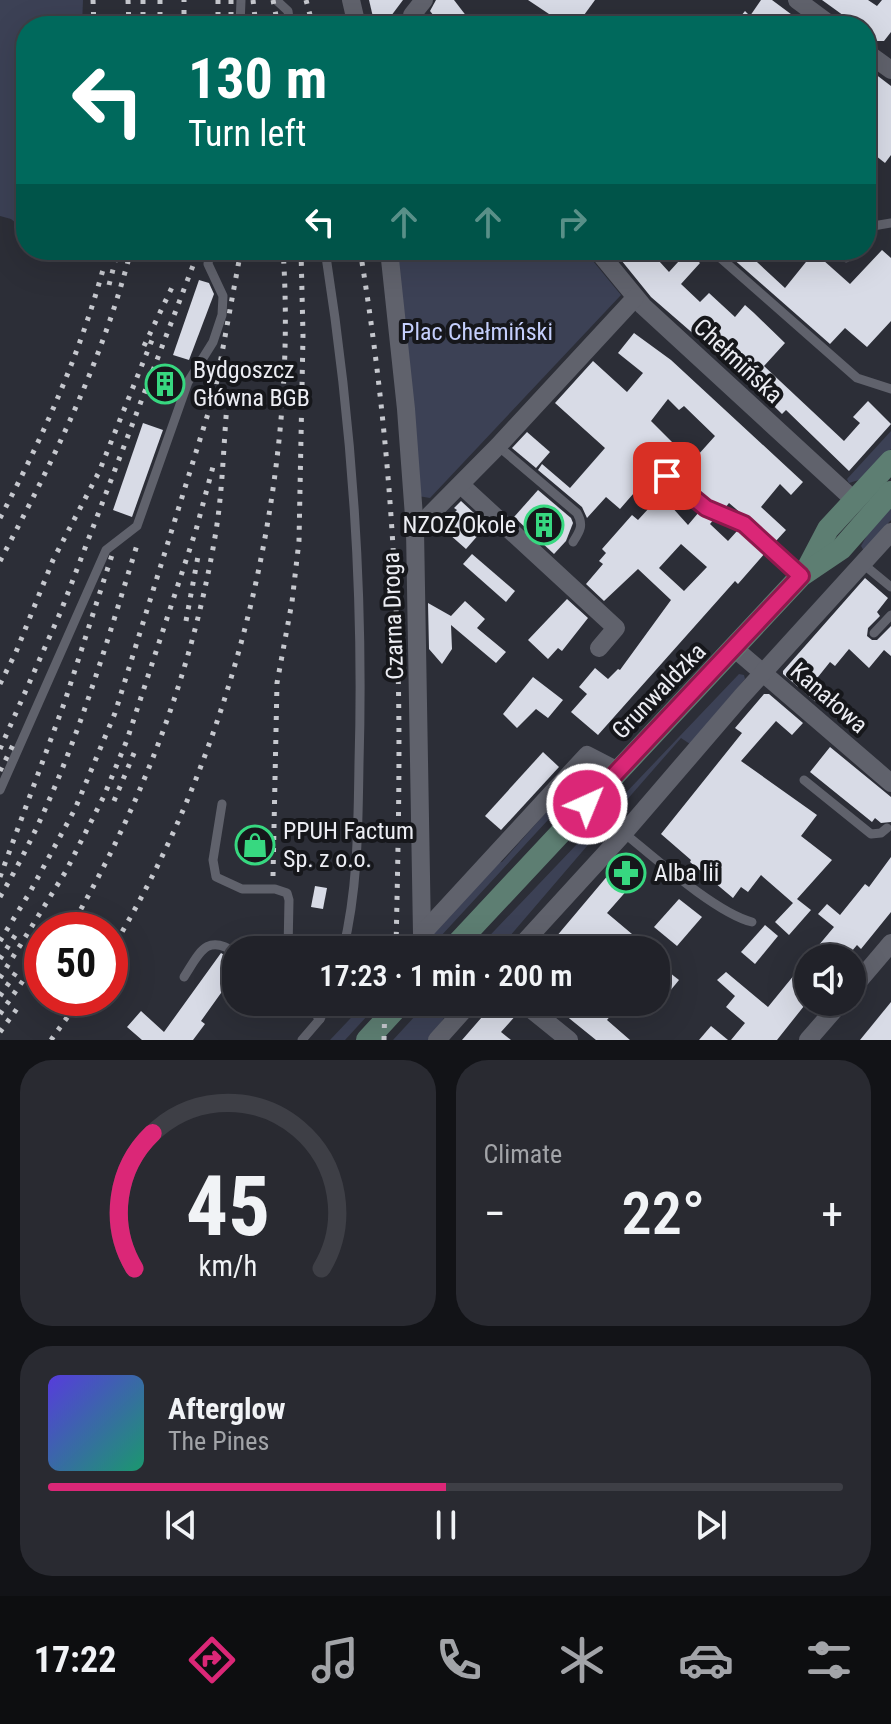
<!DOCTYPE html>
<meta charset="utf-8">
<style>
:root{--surface:#212229;--page:#292a31;--text:#f1f3f6;--muted:#a2a4a8;--line:#3e3f46;--accent:#db2777}
body{margin:0;font-family:"Roboto Condensed",sans-serif;background:var(--page);color:var(--text);height:100vh;display:flex;flex-direction:column;font-size:30px;white-space:nowrap}
*{box-sizing:border-box;margin:0}
p{font-size:26px;color:var(--muted)}
.icon{flex:none;width:44px;height:44px;fill:none;stroke:currentColor;stroke-width:2;stroke-linecap:round;stroke-linejoin:round}
.map{position:relative;height:1040px;overflow:hidden}
.details{display:flex;flex-direction:column;gap:20px;padding:20px;background:#121317;flex:1}
.details>*{flex:none}
.hud{position:absolute;left:16px;top:16px;width:860px;height:244px;border-radius:32px;box-shadow:0 8px 32px #0002,0 0 0 2px var(--line);background:#00695c;color:#fff;overflow:hidden}
.buttons{position:absolute;left:794px;top:944px;display:grid;gap:16px}
.buttons a{display:grid;place-items:center;width:72px;height:72px;border-radius:50%;background:var(--surface);box-shadow:0 8px 32px #0002,0 0 0 2px var(--line);font-size:40px}
.speed{position:absolute;left:24px;top:912px;display:flex;gap:16px;font-size:40px;font-weight:700;text-align:center}
.speed>*{display:grid;place-content:center;width:104px;height:104px;border-radius:50%;background:var(--surface);box-shadow:0 8px 32px #0002,0 0 0 2px var(--line);line-height:1}
.speed .limit{border:12px solid #d22;background:#fff;color:#111}
.pin{position:absolute;display:grid;place-items:center;width:68px;height:68px;color:#fff;margin:-34px;border-radius:16px;box-shadow:0 4px 12px #0006}
.me{position:absolute;width:88px;margin:-44px;rotate:44deg;stroke-linejoin:round;filter:drop-shadow(0 0 6px #0008)}
.turn{display:flex;align-items:center;gap:28px;height:168px;padding:0 40px;font-size:36px}
.turn .icon{width:104px;height:104px;stroke-width:2.5}
.turn b{display:block;font-size:56px;line-height:68px}
.lanes{display:flex;align-items:center;height:76px;padding:0 40px;background:#0003;justify-content:center;gap:40px;direction:ltr}
.lanes .off{opacity:.35}
.big{font-size:60px;font-weight:600;line-height:1.1}
.details .tile{flex:1;display:flex;flex-direction:column;justify-content:center;gap:12px;min-width:0;padding:0 28px;border-radius:32px;background:var(--page)}
.details .dial{align-items:center;gap:0}
.dial svg{height:208px;overflow:visible;fill:none;stroke:var(--line);stroke-width:7;stroke-linecap:round;text-anchor:middle}
.dial text{fill:var(--text);stroke:none}
.song{display:flex;align-items:center;gap:24px}
.cover{width:96px;height:96px;border-radius:12px;background:linear-gradient(135deg,hsl(250 70% 55%),hsl(160 70% 35%))}
.played{height:8px;border-radius:4px;background:linear-gradient(90deg,var(--accent) 50%,var(--line) 50%)}
.keys{display:flex;justify-content:space-around;direction:ltr}
.heat{display:flex;justify-content:space-between;align-items:center;font-size:44px;direction:ltr}
.details .tiles{flex:1;display:grid;gap:20px;grid-template-columns:1fr 1fr}
.tile:last-child{grid-column:span 2}
.trip{position:absolute;left:222px;top:936px;width:448px;height:80px;border-radius:32px;background:var(--surface);box-shadow:0 8px 32px #0002,0 0 0 2px var(--line);font-weight:600;line-height:80px;text-align:center}
.menu{display:flex;height:128px;justify-content:space-around;align-items:center;background:#0d0e10;color:var(--muted)}
.menu .icon{width:56px;height:56px}
.menu .current{color:var(--accent)}
.menu b{font-size:36px;color:var(--text)}
.map>svg:first-child{display:block}
.green{fill:#3c4155}
.building{fill:#d8dbe6;fill-rule:evenodd}
.lines{fill:none;stroke-linecap:round;stroke-linejoin:round}
.service{stroke:#60626c;stroke-width:9}
.minor{stroke:#60626c;stroke-width:18}
.secondary{stroke:#5d7e72;stroke-width:22}
.rail{stroke:#c6c8ce;stroke-width:5;stroke-dasharray:4 8;stroke-linecap:butt}
.route-casing{stroke:#8e194d;stroke-width:20}
.route{stroke:#db2777;stroke-width:14}
.labels{text-anchor:middle;stroke-width:8;stroke-linejoin:round;paint-order:stroke}
.park-label{font-size:24px;fill:#c5cffc;stroke:#16171b}
.street-label{font-size:24px;fill:#ecedf3;stroke:#16171b}
.poi-label{font-size:24px;fill:#ecedf3;stroke:#16171b;text-anchor:start}
</style>
<div class="map">
<svg width="891" height="1040" viewBox="0 0 891 1040">
<rect width="100%" height="100%" fill="#2c2e37"/>
<!-- green -->
<g class="green">
<polygon points="0,0 83,0 82,26 26,26 26,231 11,219 0,216"/>
<polygon points="389,250 584,250 621,295 430,498 418,496"/>
<polygon points="891,431 891,449 865,478 849,483 847,479"/>
<polygon points="891,505 891,520 864,551 861,546 873,525"/>
<polygon points="739,674 744,675 745,679 690,744 681,738 611,818 620,827 610,839 599,832 498,950 476,950"/>
<polygon points="589,764 597,767 428,950 415,950 496,863 502,862"/>
<polygon points="366,1002 380,1002 345,1040 330,1040"/>
<polygon points="428,1002 454,1002 430,1040 393,1040"/>
</g>
<!-- building -->
<g class="building">
<polygon points="369,0 403,0 391,16 373,17"/>
<polygon points="436,0 454,0 474,26 442,26 430,11"/>
<polygon points="528,0 595,0 576,26 567,26"/>
<polygon points="761,0 772,0 807,26 764,26 750,16 754,19 749,26 733,26 745,11 750,16"/>
<polygon points="822,0 868,0 877,6 882,0 891,0 891,32 884,41 877,41 866,32 866,26 858,26"/>
<polygon points="866,67 891,86 891,155 885,163 866,148"/>
<polygon points="613,250 649,250 669,272 688,251 700,263 681,284 700,302 709,293 735,317 745,305 754,313 785,343 764,366 844,441 860,423 853,417 868,401 891,424 849,471 786,410 782,414 749,382 651,297"/>
<polygon points="723,250 744,250 785,288 814,252 850,284 882,250 891,258 891,321 867,347 845,328 830,344"/>
<polygon points="199,280 209,283 214,294 189,360 173,355"/>
<polygon points="634,333 671,360 803,482 791,495 780,484 761,507 786,530 775,542 729,503 725,508 710,502 685,476 692,468 689,465 715,436 684,406 679,410 668,399 651,421 672,442 643,474 647,478 620,509 606,497 587,518 582,507 538,470 542,464 570,488 605,448 555,403 593,361 627,392 643,373 618,353"/>
<polygon points="143,423 163,430 132,517 113,510"/>
<polygon points="527,432 550,452 536,468 512,448"/>
<polygon points="538,490 571,518 573,523 566,541 554,554 514,517"/>
<path d="M661 495 688 525 699 512 714 519 710 524 728 541 738 530 765 553 738 584 735 581 598 735 571 712 587 694 579 687 595 668 608 679 618 669 620 670 671 600 638 569 604 601 586 584 603 564 599 561 606 553 602 549 632 515 638 520ZM681 544 707 567 684 591 659 568Z"/>
<polygon points="461,501 487,525 466,549 441,527 457,510 454,508"/>
<polygon points="472,554 515,591 506,602 463,564"/>
<polygon points="865,578 888,598 877,612 880,616 868,628 867,636 872,640 877,640 891,626 891,656 884,650 869,668 849,649 835,666 830,662 814,682 827,691 817,703 783,674 783,671"/>
<polygon points="567,599 588,618 562,651 558,648 548,659 528,640"/>
<polygon points="465,601 485,619 477,628 506,652 496,663 451,625 452,649 442,664 429,649 428,603 451,616"/>
<polygon points="533,677 563,700 548,718 536,709 517,728 503,714"/>
<polygon points="764,694 769,694 803,723 792,735 776,721 741,761 817,815 801,836 832,860 797,899 811,910 789,935 775,922 793,903 761,875 748,892 741,887 733,898 690,862 691,860 661,834 742,733 735,728"/>
<polygon points="830,747 891,797 891,822 881,823 875,818 872,822 810,772"/>
<polygon points="543,752 559,767 501,830 485,816"/>
<polygon points="625,855 644,871 607,913 651,950 600,950 589,941 582,950 545,950"/>
<polygon points="891,857 891,912 861,949 857,945 846,958 808,958 834,927 818,914 827,904 840,915 865,884 869,887"/>
<polygon points="315,886 327,888 323,909 311,907"/>
<polygon points="679,899 702,917 677,946 654,927"/>
<polygon points="765,925 778,936 755,964 741,952"/>
<polygon points="221,953 236,962 236,972 201,1021 205,1024 193,1040 142,1040 127,1027 141,1011 164,1032"/>
<polygon points="808,958 808,1001 777,1040 731,1040 745,1023 726,1007 735,996 717,980 726,972 768,1007"/>
<polygon points="656,962 679,980 670,991 656,979"/>
<polygon points="495,1002 510,1002 517,1014 501,1032 511,1040 462,1040"/>
<polygon points="549,1002 622,1002 607,1020 630,1040 596,1040"/>
<polygon points="891,1002 891,1040 860,1040"/>
<polygon points="711,1026 728,1040 699,1040"/>
</g>
<g class="lines">
<!-- service -->
<g class="service">
<polyline points="276,0 288,11 290,26"/>
<polyline points="240,26 241,0"/>
<polyline points="866,234 873,226 891,223"/>
<path d="M325 250C352 420 364 591 359 763 358 826 358 889 343 950"/>
<polyline points="837,250 846,258 853,250"/>
<polyline points="716,254 857,378 891,389"/>
<path d="M498 446 577 513C584 525 580 531 573 542"/>
<polyline points="667,476 706,508 744,524 801,576"/>
<polyline points="863,564 891,587"/>
<polyline points="874,633 891,615"/>
<polyline points="804,780 871,834 881,833 887,828"/>
<polyline points="0,790 106,550 137,526 188,382 213,342 222,315 223,296 208,264 210,250"/>
<polyline points="222,804 213,860 216,877 242,889 275,889 287,893 289,900 288,950"/>
<path d="M624 833C655 858 716 913 752 922"/>
<path d="M184 977C199 954 206 932 236 953"/>
<polyline points="304,1002 320,1019"/>
<polyline points="302,1040 320,1019 328,1002"/>
</g>
<!-- minor -->
<g class="minor">
<polyline points="351,0 357,26"/>
<polyline points="797,0 832,26"/>
<polyline points="421,26 412,15 424,0"/>
<polyline points="866,52 891,70"/>
<polyline points="389,250 406,409 415,530 422,934"/>
<polyline points="597,250 643,306 855,501"/>
<polyline points="461,485 616,628 599,648"/>
<polyline points="415,530 498,446 635,298"/>
<polyline points="735,649 891,783"/>
<polyline points="422,934 587,755 618,771"/>
<polyline points="517,950 624,833 741,697 891,532"/>
<polyline points="852,989 891,943"/>
<polyline points="522,1002 569,1040"/>
<polyline points="437,1040 471,1002"/>
<polyline points="808,1040 841,1002"/>
</g>
<!-- secondary -->
<g class="secondary">
<polyline points="806,571 828,529 891,461"/>
<polyline points="451,950 801,576 841,549 891,492"/>
<polyline points="367,1040 402,1002"/>
</g>
<!-- rail -->
<g class="rail">
<polyline points="93,0 94,26"/>
<polyline points="128,0 129,26"/>
<polyline points="143,0 143,26"/>
<polyline points="160,0 160,26"/>
<polyline points="218,0 218,26"/>
<polyline points="231,0 231,26"/>
<polyline points="253,0 256,26"/>
<polyline points="273,0 278,26"/>
<polyline points="306,0 313,26"/>
<polyline points="184,26 184,0"/>
<path d="M360 250C381 377 393 506 397 635 401 740 398 845 396 950"/>
<polyline points="109,285 118,250"/>
<polyline points="144,346 175,281"/>
<path d="M0 518C43 437 80 354 104 266"/>
<path d="M0 561C53 461 103 360 131 250"/>
<polyline points="186,621 199,551"/>
<polyline points="0,684 16,652 53,560 99,472 152,340"/>
<polyline points="0,749 61,611 199,250"/>
<polyline points="0,771 16,739"/>
<polyline points="114,801 137,746"/>
<polyline points="273,876 277,683 292,602 299,541 303,335 301,250"/>
<polyline points="0,877 65,701 112,555"/>
<path d="M0 897C65 787 100 665 137 545"/>
<path d="M69 930C140 808 191 677 215 537 225 479 223 420 232 361"/>
<polyline points="0,941 30,892 75,809 115,713 215,391 241,250"/>
<path d="M110 952C233 752 299 484 283 250"/>
<polyline points="0,959 16,934"/>
<polyline points="0,978 66,871 104,796 127,740 196,530 214,463"/>
<polyline points="0,996 17,971"/>
<polyline points="0,1014 42,953"/>
<polyline points="0,1032 19,1006"/>
<polyline points="51,1040 81,998"/>
<polyline points="384,1040 385,1002"/>
</g>
</g>
<g class="lines">
<defs>
<polyline id="route" points="587,804 801,576 744,524 706,508 667,476"/>
</defs>
<!-- route casing -->
<use href="#route" class="route-casing"/>
<!-- route -->
<use href="#route" class="route"/>
</g>
<!-- icons -->
<defs>
<symbol id="building-ring" viewBox="-11 -11 22 22"><circle r="9.5" fill="#16171b" stroke="#37d880" stroke-width="1.5"/><path d="M-4-6H4V6H1V3H-1V6H-4ZM-2.5-4.3h1.7v1.8h-1.7ZM.8-4.3h1.7v1.8H.8ZM-2.5-1h1.7V.8h-1.7ZM.8-1h1.7V.8H.8Z" fill="#37d880"/></symbol>
<symbol id="shop-ring" viewBox="-11 -11 22 22"><circle r="9.5" fill="#16171b" stroke="#37d880" stroke-width="1.5"/><path d="M-5-2.5h2.3a2.7 3.5 0 0 1 5.4 0H5L5.5 6h-11ZM-1.5-2.5h3a1.5 2.3 0 0 0-3 0Z" fill="#37d880"/></symbol>
<symbol id="pharmacy-ring" viewBox="-11 -11 22 22"><circle r="9.5" fill="#16171b" stroke="#37d880" stroke-width="1.5"/><path d="M-2-6h4v4h4v4h-4v4h-4v-4h-4v-4h4Z" fill="#37d880"/></symbol>
</defs>
<g fill-rule="evenodd">
<use href="#building-ring" x="143" y="362" width="44" height="44"/>
<use href="#building-ring" x="522" y="503" width="44" height="44"/>
<use href="#shop-ring" x="233" y="823" width="44" height="44"/>
<use href="#pharmacy-ring" x="604" y="851" width="44" height="44"/>
</g>
<g class="labels">
<!-- park labels -->
<g class="park-label">
<text x="477" y="340">Plac Chełmiński</text>
</g>
<!-- street labels -->
<g class="street-label">
<text transform="translate(738 361) rotate(43)" y="8">Chełmińska</text>
<text transform="translate(393 616) rotate(-92)" y="8">Czarna Droga</text>
<text transform="translate(659 691) rotate(-46)" y="8">Grunwaldzka</text>
<text transform="translate(829 698) rotate(41)" y="8">Kanałowa</text>
</g>
<!-- poi labels -->
<g class="poi-label">
<text x="193" y="378">Bydgoszcz<tspan x="193" dy="28">Główna BGB</tspan></text>
<text x="516" y="533" text-anchor="end">NZOZ Okole</text>
<text x="283" y="839">PPUH Factum<tspan x="283" dy="28">Sp. z o.o.</tspan></text>
<text x="654" y="881">Alba Iii</text>
</g>
</g>
</svg>
<div class="buttons">
<a><svg class="icon" aria-label="sound" viewBox="0 0 24 24"><path d="M4 9h4l5-4v14l-5-4H4zM17 9q2 3 0 6"/></svg></a>
</div>
<div class="speed"><div class="limit">50</div></div>
<div class="pin" style="left:667px;top:476px;background:#d93025"><svg class="icon" aria-label="arrive" viewBox="0 0 24 24"><path d="M6 21V4h12l-3 4 3 4H6"/></svg></div>
<svg class="me" style="left:587px;top:804px" viewBox="-20 -20 40 40"><circle r="17" fill="#db2777" stroke="#fff" stroke-width="3"/><path d="M0-11L8 9 0 5-8 9z" fill="#fff"/></svg>
<div class="trip">17:23 · 1 min · 200 m</div>
<div class="hud">
<div class="turn"><svg class="icon" aria-label="left" viewBox="0 0 24 24"><path d="M17 20v-9H6M10 6l-5 5 5 5"/></svg><div><b>130 m</b>Turn left</div></div>
<div class="lanes"><svg class="icon" aria-label="left" viewBox="0 0 24 24"><path d="M17 20v-9H6M10 6l-5 5 5 5"/></svg><svg class="icon off" aria-label="ahead" viewBox="0 0 24 24"><path d="M12 20V5M6 11l6-6 6 6"/></svg><svg class="icon off" aria-label="ahead" viewBox="0 0 24 24"><path d="M12 20V5M6 11l6-6 6 6"/></svg><svg class="icon off" aria-label="right" viewBox="0 0 24 24"><path d="M7 20v-9h11M14 6l5 5-5 5"/></svg></div>
</div>
</div>
<section class="details">
<div class="tiles">
<div class="tile dial"><svg viewBox="0 0 100 80">
<path d="M14 69A42 42 0 1 1 86 69"/>
<path d="M14 69A42 42 0 0 1 21 17" stroke="#db2777"/>
<text x="50" y="56" font-size="32" font-weight="700">45</text>
<text x="50" y="72" font-size="11">km/h</text>
</svg></div>
<div class="tile"><p>Climate</p>
<div class="heat"><a>−</a><b class="big">22°</b><a>+</a></div>
</div>
<div class="tile">
<div class="song"><i class="cover"></i><div><b>Afterglow</b><p>The Pines</p></div></div>
<div class="played"></div>
<div class="keys"><svg class="icon" aria-label="previous" viewBox="0 0 24 24"><path d="M18 5L8 12l10 7zM5 5v14"/></svg><svg class="icon" aria-label="pause" viewBox="0 0 24 24"><path d="M8 5v14M16 5v14"/></svg><svg class="icon" aria-label="next" viewBox="0 0 24 24"><path d="M6 5l10 7-10 7zM19 5v14"/></svg></div>
</div>
</div>
</section>
<nav class="menu">
<b>17:22</b>
<svg class="icon current" aria-label="directions" viewBox="0 0 24 24"><path d="M12 3l9 9-9 9-9-9zM9 14v-3h6M13 9l2 2-2 2"/></svg>
<svg class="icon" aria-label="music" viewBox="0 0 24 24"><path d="M9 18V5l10-2v13"/><circle cx="6" cy="18" r="3"/><circle cx="16" cy="16" r="3"/></svg>
<svg class="icon" aria-label="phone" viewBox="0 0 24 24"><path d="M5 4h4l2 5-3 2q2 4 5 5l2-3 5 2v4C11 20 4 13 5 4z"/></svg>
<svg class="icon" aria-label="climate" viewBox="0 0 24 24"><path d="M12 3v18M4 7l16 10M4 17L20 7"/></svg>
<svg class="icon" aria-label="car" viewBox="0 0 24 24"><path d="M5 17H2v-5l4-1 3-4h7l3 4 3 1v5h-3M9 17h6M6 11h13"/><circle cx="7" cy="17" r="2"/><circle cx="17" cy="17" r="2"/></svg>
<svg class="icon" aria-label="filters" viewBox="0 0 24 24"><path d="M4 7h16M4 17h16"/><circle cx="9" cy="7" r="2"/><circle cx="15" cy="17" r="2"/></svg>
</nav>
